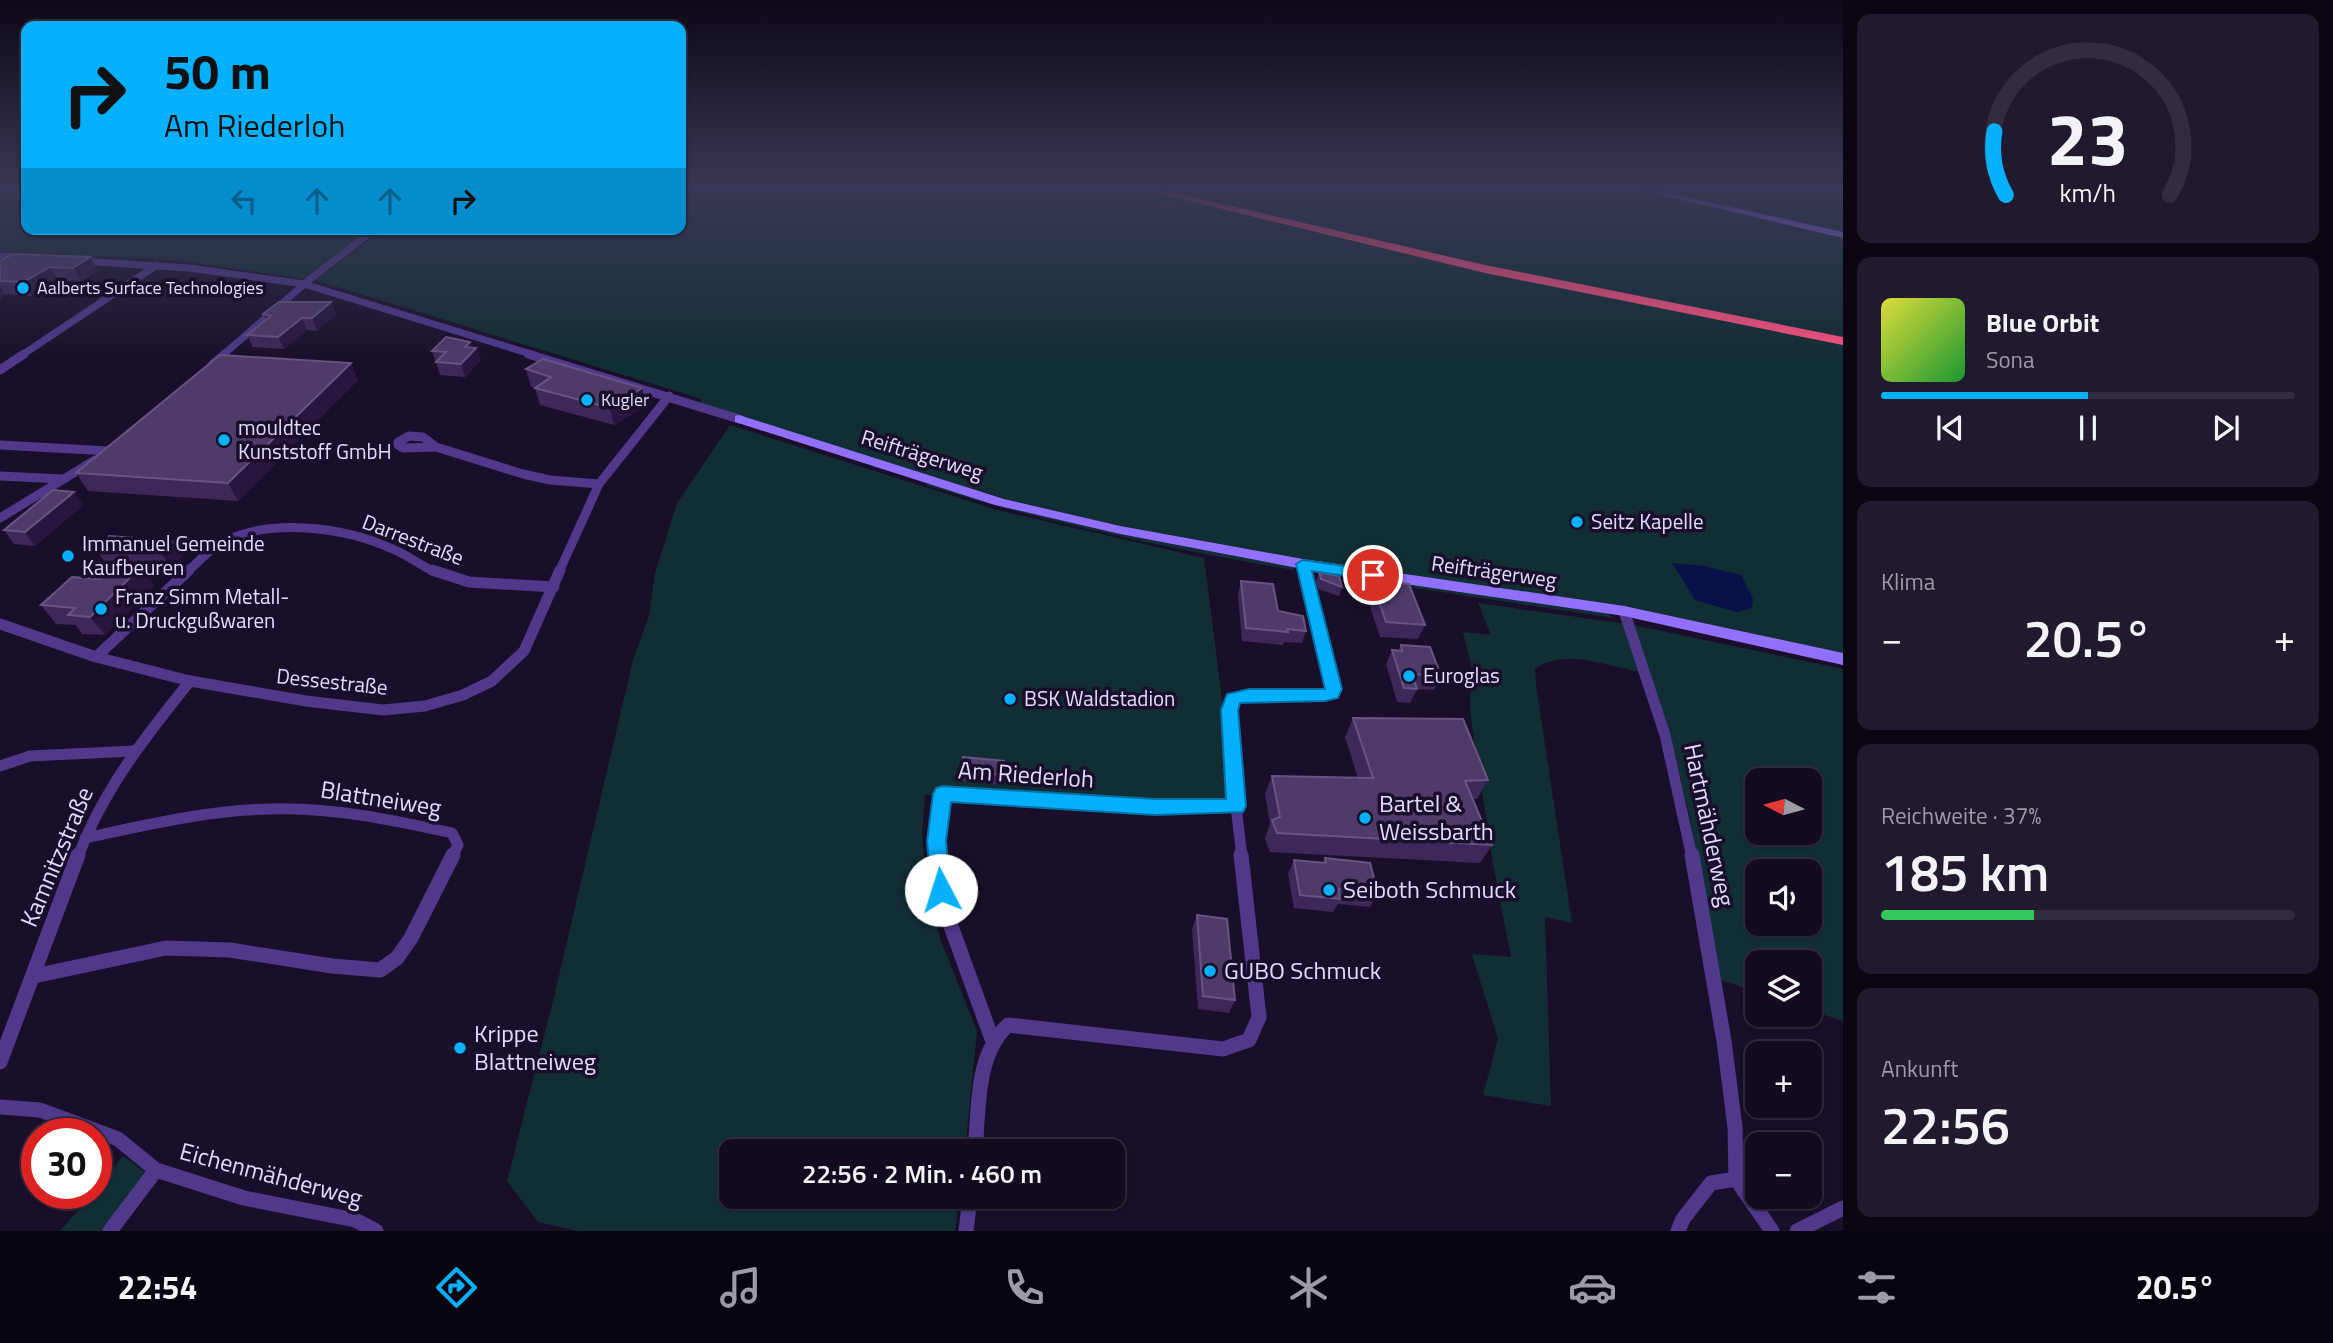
<!DOCTYPE html>
<html lang="de">
<meta charset="utf-8">
<style>
:root{--surface:#140b20;--page:#21192d;--text:#f1f3f6;--muted:#9d9ba5;--line:#332b3e;--accent:#05b0ff}
body{margin:0;font-family:"Titillium Web",sans-serif;background:var(--page);color:var(--text);height:100vh;display:flex;flex-direction:column;font-size:26px;white-space:nowrap}
*{box-sizing:border-box;margin:0}
p{font-size:23px;color:var(--muted)}
.icon{flex:none;width:38px;height:38px;fill:none;stroke:currentColor;stroke-width:2;stroke-linecap:round;stroke-linejoin:round}
.map{position:relative;flex:1;overflow:hidden}
.sheet{display:flex;flex-direction:column;gap:14px;padding:14px;background:#0b0612;width:490px}
.sheet>*{flex:none}
.banner{position:absolute;left:21px;top:21px;width:665px;height:214px;border-radius:14px;box-shadow:0 2px 5px #0004,0 0 0 2px var(--line);background:#05b0ff;color:#111;overflow:hidden}
.needle{width:46px;rotate:276deg}
.controls{position:absolute;left:1745px;top:768px;display:grid;gap:14px}
.controls a{display:grid;place-items:center;width:77px;height:77px;border-radius:14px;background:var(--surface);box-shadow:0 2px 5px #0004,0 0 0 2px var(--line);font-size:35px}
.speed{position:absolute;left:21px;top:1118px;display:flex;gap:14px;font-size:35px;font-weight:700;text-align:center}
.speed>*{display:grid;place-content:center;width:91px;height:91px;border-radius:50%;background:var(--surface);box-shadow:0 2px 5px #0004,0 0 0 2px var(--line);line-height:1}
.speed .limit{border:10px solid #d22;background:#fff;color:#111}
.pin{position:absolute;display:grid;place-items:center;width:60px;height:60px;color:#fff;margin:-30px;border:4px solid #fff;border-radius:50%;box-shadow:0 2px 7px #0007}
.me{position:absolute;width:77px;margin:-38px;rotate:355deg;stroke-linejoin:round;filter:drop-shadow(0 0 5px #0008)}
.turn{display:flex;align-items:center;gap:24px;height:147px;padding:0 28px;font-size:32px}
.turn .icon{width:91px;height:91px;stroke-width:2.5}
.turn b{display:block;font-size:49px;line-height:60px}
.lanes{display:flex;align-items:center;height:66px;padding:0 28px;background:#0003;justify-content:center;gap:35px;direction:ltr}
.lanes .off{opacity:.35}
.big{font-size:52px;font-weight:600;line-height:1.1}
.sheet .tile{flex:1;display:flex;flex-direction:column;justify-content:center;gap:10px;min-width:0;padding:0 24px;border-radius:14px;background:var(--page)}
.sheet .dial{align-items:center;gap:0}
.dial svg{height:182px;overflow:visible;fill:none;stroke:var(--line);stroke-width:7;stroke-linecap:round;text-anchor:middle}
.dial text{fill:var(--text);stroke:none}
.song{display:flex;align-items:center;gap:21px}
.cover{width:84px;height:84px;border-radius:10px;background:linear-gradient(135deg,hsl(60 70% 55%),hsl(130 70% 35%))}
.played{height:7px;border-radius:4px;background:linear-gradient(90deg,var(--accent) 50%,var(--line) 50%)}
.keys{display:flex;justify-content:space-around;direction:ltr}
.heat{display:flex;justify-content:space-between;align-items:center;font-size:38px;direction:ltr}
.charge{height:10px;border-radius:5px;background:linear-gradient(90deg,#34c759 37%,var(--line) 0)}
.trip{position:absolute;left:719px;top:1139px;width:406px;height:70px;border-radius:14px;background:var(--surface);box-shadow:0 2px 5px #0004,0 0 0 2px var(--line);font-weight:600;line-height:70px;text-align:center}
.menu{display:flex;height:112px;justify-content:space-around;align-items:center;background:#08040d;color:var(--muted)}
.menu .icon{width:49px;height:49px}
.menu .current{color:var(--accent)}
.menu b{font-size:32px;color:var(--text)}
main{display:flex;flex:1;min-height:0}
.map>svg:first-child{display:block}
.green{fill:#122e35;fill-rule:evenodd}
.water{fill:#08124a}
.lines{fill:none;stroke-linecap:round;stroke-linejoin:round}
.street-far3{stroke:#4e398b;stroke-width:7}
.street-far2{stroke:#4e398b;stroke-width:9}
.street-far1{stroke:#4e398b;stroke-width:11}
.street{stroke:#4e398b;stroke-width:15}
.secondary{fill:#9270ff;fill-rule:evenodd}
.highway{fill:#ff5481;fill-rule:evenodd}
.wall{fill:#3c2859}
.shaded-wall{fill:#27163e}
.building{fill:#4e3b6a;stroke:#665482;stroke-width:2}
.route{fill:#05b0ff;stroke:#0372a6;stroke-width:2}
.poi-dot{fill:#05b0ff;stroke:#1a0f2a;stroke-width:2.5}
.labels{text-anchor:middle;stroke-width:7;stroke-linejoin:round;paint-order:stroke}
.far-poi-label{font-size:18px;fill:#e5d9ff;stroke:#1a0f2a;text-anchor:start}
.poi-label{font-size:21px;fill:#e5d9ff;stroke:#1a0f2a;text-anchor:start}
.street-label{font-size:21px;fill:#e5d9ff;stroke:#1a0f2a}
.near-street-label{font-size:24px;fill:#e5d9ff;stroke:#1a0f2a}
.near-poi-label{font-size:24px;fill:#e5d9ff;stroke:#1a0f2a;text-anchor:start}
</style>
<main>
<div class="map">
<svg width="1843" height="1231" viewBox="0 0 1843 1231">
<rect width="100%" height="100%" fill="#1a0f2a"/>
<!-- green -->
<g class="green">
<polygon points="0,190 26,190 26,229 372,229 306,279 173,260 0,252"/>
<polygon points="681,190 1120,190 1311,237 1126,190 1141,190 1484,272 1843,344 1843,654 1620,606 1265,554 1122,527 1002,498 699,403 702,399 682,393 315,280 384,229 681,229"/>
<polygon points="1161,190 1843,190 1843,337 1579,287"/>
<polygon points="730,425 997,510 1204,558 1223,708 1230,802 1197,803 925,795 922,836 927,887 941,941 977,1031 965,1151 732,1152 732,1197 959,1197 955,1231 578,1231 538,1222 507,1181 554,997 633,660 649,616 655,573 677,503"/>
<path d="M927 483 1118 534 1294 567V570C1169 549 1046 522 925 485Z"/>
<polygon points="1310,570 1607,613 1614,618 1310,572"/>
<path d="M1478 603 1627 624 1641 672C1608 666 1563 647 1535 669L1536 685 1572 923 1545 917 1551 1106 1483 1095 1498 1039 1472 954 1511 957 1493 863 1470 712 1471 664 1463 632 1491 635Z"/>
<path d="M1633 625 1843 669V1021L1810 1010V962H1757V992L1718 979 1690 818 1678 768ZM1757 780H1810V833H1757ZM1757 872H1810V924H1757Z"/>
<polygon points="123,1156 148,1174 105,1231 60,1231 92,1194 96,1194 96,1189"/>
</g>
<!-- water -->
<polygon class="water" points="1672,563 1704,566 1741,575 1753,599 1752,608 1737,612 1695,600"/>
<g class="lines">
<!-- street-far3 -->
<g class="street-far3">
<polyline points="0,256 22,257"/>
<polyline points="80,261 189,268 304,284 534,355"/>
<polyline points="22,355 157,265"/>
<polyline points="223,355 309,280 375,229"/>
</g>
<!-- street-far2 -->
<g class="street-far2">
<polyline points="528,354 739,419"/>
<polyline points="213,364 225,354"/>
<polyline points="0,370 24,354"/>
<polygon points="409,436 423,437 436,447 403,448 398,445 398,442"/>
<polyline points="0,445 109,451"/>
<polyline points="436,447 523,474 550,480 599,484"/>
<polyline points="0,476 63,479"/>
<polyline points="0,518 95,460"/>
<polyline points="1303,564 1305,572"/>
<path d="M187 572C196 564 205 554 215 547 264 515 347 527 397 551 410 557 422 566 435 572"/>
<polyline points="559,572 599,484 669,396"/>
</g>
<!-- street-far1 -->
<g class="street-far1">
<polyline points="432,570 469,582 554,587"/>
<polyline points="1624,611 1665,735 1692,857"/>
<polyline points="0,624 96,657 190,681 306,701 383,710 425,706 463,695 492,681 524,651 560,570"/>
<polyline points="96,657 189,570"/>
<polyline points="0,766 30,756 134,751"/>
<polyline points="1236,806 1229,710 1233,698 1249,695 1332,694 1305,570"/>
<path d="M85 838C146 825 208 810 271 809 332 807 393 820 452 833L458 845 452 857"/>
<path d="M78 857C103 790 145 737 190 681"/>
<polyline points="938,857 938,830 942,794 1155,807 1236,806 1242,857"/>
</g>
<!-- street -->
<g class="street">
<polyline points="938,855 948,918 992,1039"/>
<polyline points="1692,855 1724,1041 1735,1127 1736,1179 1772,1231"/>
<polyline points="34,976 166,948 230,950 332,966 380,970 397,958 411,938 453,855"/>
<polyline points="0,1062 78,855"/>
<polyline points="0,1107 40,1110 118,1139 156,1170 244,1198 355,1220 376,1231"/>
<path d="M975 1152C979 1110 975 1055 1008 1025L1223 1049 1249 1040 1259 1017 1241 855"/>
<polyline points="110,1231 156,1170"/>
<polyline points="966,1231 970,1197"/>
<polyline points="1678,1231 1683,1219 1711,1183 1736,1179"/>
<polyline points="1797,1231 1843,1208"/>
</g>
<!-- secondary -->
<g class="secondary">
<polygon points="1640,190 1654,190 1843,232 1843,238"/>
<polygon points="739,415 1004,499 1120,526 1303,559 1624,606 1843,653 1843,665 1624,616 1303,569 1120,534 995,505 735,422 735,416"/>
</g>
<!-- highway -->
<polygon class="highway" points="1144,190 1163,190 1485,265 1843,337 1843,345 1485,273"/>
</g>
<!-- wall -->
<g class="wall">
<polygon points="0,261 98,270 81,281 58,280 32,296 5,294 0,300"/>
<polygon points="263,314 336,314 317,331 307,330 284,349 253,347 247,335 266,320"/>
<polygon points="470,342 472,347 476,348 481,360 465,377 440,375 432,351"/>
<polygon points="526,369 642,388 646,406 614,425 540,405 535,388 531,387"/>
<polygon points="358,380 238,501 88,491 76,473"/>
<polygon points="83,505 35,546 14,544 4,530"/>
<polygon points="95,548 183,555 171,567 105,562"/>
<polygon points="1319,572 1342,587 1339,596 1318,589 1316,582"/>
<polygon points="1241,581 1278,611 1306,631 1302,643 1284,642 1283,645 1242,641 1238,594"/>
<polygon points="1372,581 1425,625 1418,639 1380,637 1366,595"/>
<polygon points="154,585 105,635 82,634 76,625 56,624 41,605"/>
<polygon points="1401,645 1441,676 1434,690 1417,689 1410,703 1397,702 1386,664 1392,650 1398,650"/>
<polygon points="1353,718 1488,780 1477,799 1473,799 1492,845 1480,863 1270,852 1265,839 1270,824 1265,794 1272,776 1358,778 1345,737"/>
<polygon points="1004,761 1002,785 961,781 962,771"/>
<polygon points="1325,858 1378,893 1370,907 1338,904 1333,912 1294,908 1288,874 1294,860 1322,863"/>
<polygon points="1197,915 1235,1000 1229,1013 1198,1009 1192,929"/>
</g>
<!-- shaded-wall -->
<g class="shaded-wall">
<polygon points="90,257 98,270 81,281 73,268"/>
<polygon points="50,267 58,280 32,296 23,282"/>
<polygon points="0,286 5,294 0,300"/>
<polygon points="331,302 336,314 317,331 312,318"/>
<polygon points="302,318 307,330 284,349 278,337"/>
<polygon points="470,342 473,351 476,348 481,360 465,377 461,364 465,347"/>
<polygon points="351,363 358,380 238,501 228,483"/>
<polygon points="642,388 646,406 614,425 610,408"/>
<polygon points="74,492 83,505 35,546 25,532"/>
<polygon points="174,541 183,555 171,567 161,553"/>
<polygon points="142,566 154,585 105,635 90,617"/>
</g>
<!-- building -->
<g class="building">
<polygon points="13,254 90,257 73,268 50,267 23,282 0,281 0,261"/>
<polygon points="279,302 331,302 312,318 302,318 278,337 247,335 271,316 263,314"/>
<polygon points="446,337 470,342 465,347 476,348 461,364 436,362 446,352 432,351"/>
<polygon points="220,355 351,363 228,483 76,473"/>
<polygon points="543,359 642,388 610,408 535,388 551,377 526,369"/>
<polygon points="53,490 74,492 25,532 4,530"/>
<polygon points="109,536 174,541 161,553 95,548"/>
<polygon points="115,564 142,566 90,617 68,615 75,608 41,605 72,577 99,579"/>
<polygon points="1319,572 1339,576 1342,587 1321,579"/>
<polygon points="1241,581 1273,584 1278,611 1303,616 1306,631 1287,629 1288,632 1246,628"/>
<polygon points="1372,581 1409,584 1425,625 1386,622"/>
<polygon points="1401,645 1430,647 1441,676 1412,674 1417,689 1404,688 1392,650 1402,651"/>
<polygon points="1353,718 1463,719 1488,780 1465,781 1492,845 1277,833 1272,820 1280,817 1272,776 1373,778"/>
<polygon points="963,757 1004,761 1003,775 962,771"/>
<polygon points="1325,858 1370,863 1378,893 1339,889 1340,899 1300,895 1294,860 1326,863"/>
<polygon points="1197,915 1227,919 1235,1000 1203,996"/>
</g>
<!-- sky -->
<linearGradient id="sky" x2="0" y2="1"><stop stop-color="#0e0817"/><stop offset="0.52" stop-color="#383755"/><stop offset="1" stop-color="#383755" stop-opacity="0"/></linearGradient>
<rect width="1843" height="362" fill="url(#sky)"/>
<!-- route -->
<polygon class="route" points="1303,560 1373,570 1381,575 1373,580 1312,571 1342,689 1338,698 1325,701 1240,703 1238,710 1246,806 1243,812 1155,815 951,802 946,841 951,890 948,896 941,899 934,896 931,890 927,841 933,794 936,788 942,786 1155,799 1226,799 1221,710 1227,694 1249,689 1325,689 1296,564"/>
<!-- markers -->
<g class="poi-dot">
<circle cx="23" cy="288" r="7"/>
<circle cx="587" cy="400" r="7"/>
<circle cx="224" cy="440" r="7"/>
<circle cx="1577" cy="522" r="7"/>
<circle cx="68" cy="556" r="7"/>
<circle cx="101" cy="609" r="7"/>
<circle cx="1409" cy="676" r="7"/>
<circle cx="1010" cy="699" r="7"/>
<circle cx="1365" cy="818" r="7"/>
<circle cx="1329" cy="890" r="7"/>
<circle cx="1210" cy="971" r="7"/>
<circle cx="460" cy="1048" r="7"/>
</g>
<g class="labels">
<!-- far-poi labels -->
<g class="far-poi-label">
<text x="37" y="294">Aalberts Surface Technologies</text>
<text x="601" y="406">Kugler</text>
</g>
<!-- poi labels -->
<g class="poi-label">
<text x="238" y="435">mouldtec<tspan x="238" dy="24">Kunststoff GmbH</tspan></text>
<text x="1591" y="529">Seitz Kapelle</text>
<text x="82" y="551">Immanuel Gemeinde<tspan x="82" dy="24">Kaufbeuren</tspan></text>
<text x="115" y="604">Franz Simm Metall-<tspan x="115" dy="24">u. Druckgußwaren</tspan></text>
<text x="1423" y="683">Euroglas</text>
<text x="1024" y="706">BSK Waldstadion</text>
</g>
<!-- street labels -->
<g class="street-label">
<text transform="translate(922 455) rotate(17)" y="7">Reifträgerweg</text>
<text transform="translate(413 540) rotate(21)" y="7">Darrestraße</text>
<text transform="translate(1494 572) rotate(8)" y="7">Reifträgerweg</text>
<text transform="translate(332 682) rotate(6)" y="7">Dessestraße</text>
</g>
<!-- near-street labels -->
<g class="near-street-label">
<text transform="translate(1026 775) rotate(4)" y="8">Am Riederloh</text>
<text transform="translate(381 799) rotate(9)" y="8">Blattneiweg</text>
<text transform="translate(1709 825) rotate(78)" y="8">Hartmähderweg</text>
<text transform="translate(57 857) rotate(-67)" y="8">Kamnitzstraße</text>
<text transform="translate(271 1175) rotate(15)" y="8">Eichenmähderweg</text>
</g>
<!-- near-poi labels -->
<g class="near-poi-label">
<text x="1379" y="812">Bartel &amp;<tspan x="1379" dy="28">Weissbarth</tspan></text>
<text x="1343" y="898">Seiboth Schmuck</text>
<text x="1224" y="979">GUBO Schmuck</text>
<text x="474" y="1042">Krippe<tspan x="474" dy="28">Blattneiweg</tspan></text>
</g>
</g>
</svg>
<div class="controls">
<a><svg class="needle" viewBox="-14 -14 28 28"><path d="M0-13l5 13h-10z" fill="#e53935"/><path d="M0 13l5-13h-10z" fill="#9d9ba5"/></svg></a>
<a><svg class="icon" aria-label="sound" viewBox="0 0 24 24"><path d="M4 9h4l5-4v14l-5-4H4zM17 9q2 3 0 6"/></svg></a>
<a><svg class="icon" aria-label="layers" viewBox="0 0 24 24"><path d="M12 4l9 5-9 5-9-5zM3 14l9 5 9-5"/></svg></a>
<a>+</a>
<a>−</a>
</div>
<div class="speed"><div class="limit">30</div></div>
<div class="pin" style="left:1373px;top:575px;background:#d93025"><svg class="icon" aria-label="arrive" viewBox="0 0 24 24"><path d="M6 21V4h12l-3 4 3 4H6"/></svg></div>
<svg class="me" style="left:941px;top:890px" viewBox="-20 -20 40 40"><circle r="19" fill="#fff"/><path d="M0-13L10 11 0 6-10 11z" fill="#05b0ff"/></svg>
<div class="trip">22:56 · 2 Min. · 460 m</div>
<div class="banner">
<div class="turn"><svg class="icon" aria-label="right" viewBox="0 0 24 24"><path d="M7 20v-9h11M14 6l5 5-5 5"/></svg><div><b>50 m</b>Am Riederloh</div></div>
<div class="lanes"><svg class="icon off" aria-label="left" viewBox="0 0 24 24"><path d="M17 20v-9H6M10 6l-5 5 5 5"/></svg><svg class="icon off" aria-label="ahead" viewBox="0 0 24 24"><path d="M12 20V5M6 11l6-6 6 6"/></svg><svg class="icon off" aria-label="ahead" viewBox="0 0 24 24"><path d="M12 20V5M6 11l6-6 6 6"/></svg><svg class="icon" aria-label="right" viewBox="0 0 24 24"><path d="M7 20v-9h11M14 6l5 5-5 5"/></svg></div>
</div>
</div>
<section class="sheet">
<div class="tile dial"><svg viewBox="0 0 100 80">
<path d="M14 69A42 42 0 1 1 86 69"/>
<path d="M14 69A42 42 0 0 1 9 41" stroke="#05b0ff"/>
<text x="50" y="56" font-size="32" font-weight="700">23</text>
<text x="50" y="72" font-size="11">km/h</text>
</svg></div>
<div class="tile">
<div class="song"><i class="cover"></i><div><b>Blue Orbit</b><p>Sona</p></div></div>
<div class="played"></div>
<div class="keys"><svg class="icon" aria-label="previous" viewBox="0 0 24 24"><path d="M18 5L8 12l10 7zM5 5v14"/></svg><svg class="icon" aria-label="pause" viewBox="0 0 24 24"><path d="M8 5v14M16 5v14"/></svg><svg class="icon" aria-label="next" viewBox="0 0 24 24"><path d="M6 5l10 7-10 7zM19 5v14"/></svg></div>
</div>
<div class="tile"><p>Klima</p>
<div class="heat"><a>−</a><b class="big">20.5°</b><a>+</a></div>
</div>
<div class="tile"><p>Reichweite · 37%</p><b class="big">185 km</b><div class="charge"></div></div>
<div class="tile"><p>Ankunft</p><b class="big">22:56</b></div>
</section>
</main>
<nav class="menu">
<b>22:54</b>
<svg class="icon current" aria-label="directions" viewBox="0 0 24 24"><path d="M12 3l9 9-9 9-9-9zM9 14v-3h6M13 9l2 2-2 2"/></svg>
<svg class="icon" aria-label="music" viewBox="0 0 24 24"><path d="M9 18V5l10-2v13"/><circle cx="6" cy="18" r="3"/><circle cx="16" cy="16" r="3"/></svg>
<svg class="icon" aria-label="phone" viewBox="0 0 24 24"><path d="M5 4h4l2 5-3 2q2 4 5 5l2-3 5 2v4C11 20 4 13 5 4z"/></svg>
<svg class="icon" aria-label="climate" viewBox="0 0 24 24"><path d="M12 3v18M4 7l16 10M4 17L20 7"/></svg>
<svg class="icon" aria-label="car" viewBox="0 0 24 24"><path d="M5 17H2v-5l4-1 3-4h7l3 4 3 1v5h-3M9 17h6M6 11h13"/><circle cx="7" cy="17" r="2"/><circle cx="17" cy="17" r="2"/></svg>
<svg class="icon" aria-label="filters" viewBox="0 0 24 24"><path d="M4 7h16M4 17h16"/><circle cx="9" cy="7" r="2"/><circle cx="15" cy="17" r="2"/></svg>
<b>20.5°</b>
</nav>
